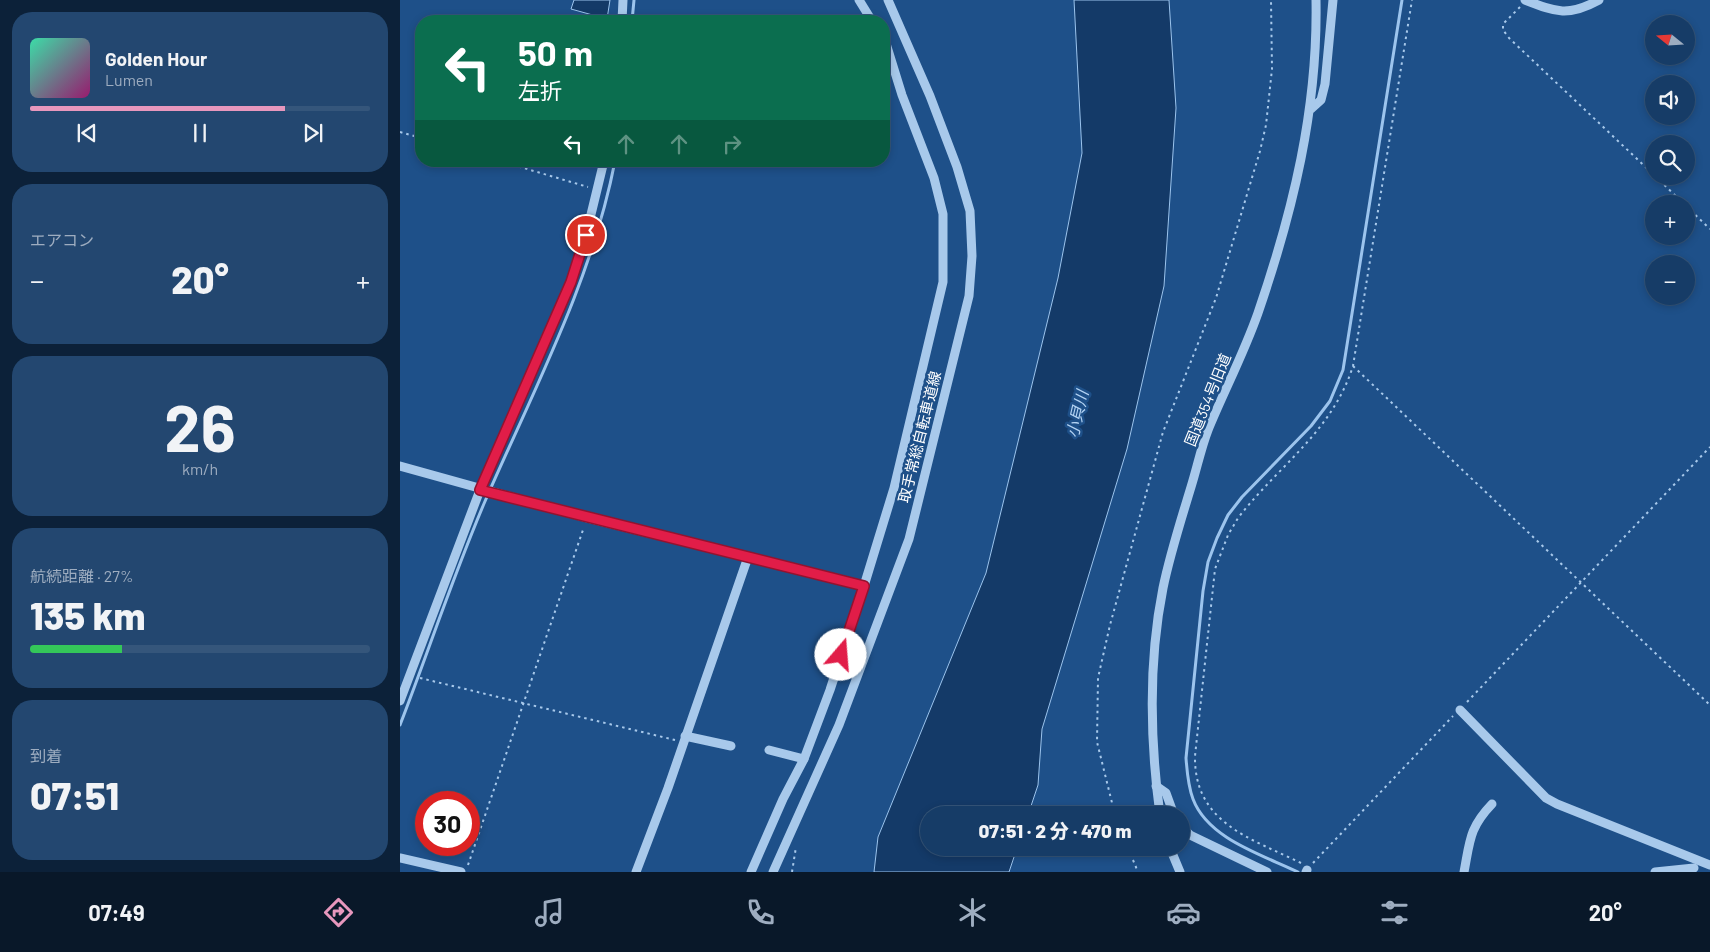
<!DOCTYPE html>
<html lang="ja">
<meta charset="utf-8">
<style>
:root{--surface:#163c67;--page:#234770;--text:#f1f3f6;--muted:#9eadc0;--line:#35567b;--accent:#e797bd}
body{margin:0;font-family:Barlow,"Noto Sans JP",sans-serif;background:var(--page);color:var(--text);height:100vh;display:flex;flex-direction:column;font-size:19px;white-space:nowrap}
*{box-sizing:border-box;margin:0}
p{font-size:16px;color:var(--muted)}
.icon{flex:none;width:28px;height:28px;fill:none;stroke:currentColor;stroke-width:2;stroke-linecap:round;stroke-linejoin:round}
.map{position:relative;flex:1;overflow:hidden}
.side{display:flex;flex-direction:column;gap:12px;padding:12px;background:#0c2139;width:400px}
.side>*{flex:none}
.guide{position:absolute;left:15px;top:15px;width:475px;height:152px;border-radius:20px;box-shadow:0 2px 8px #0003,0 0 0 1px var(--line);background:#0b6e4f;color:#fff;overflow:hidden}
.needle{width:32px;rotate:288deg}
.buttons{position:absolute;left:1245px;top:15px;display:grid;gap:10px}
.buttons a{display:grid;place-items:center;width:50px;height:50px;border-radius:50%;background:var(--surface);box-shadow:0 2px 8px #0003,0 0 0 1px var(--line);font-size:25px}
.speed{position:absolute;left:15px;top:791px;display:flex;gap:10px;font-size:25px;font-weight:700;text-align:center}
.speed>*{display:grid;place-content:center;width:65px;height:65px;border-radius:50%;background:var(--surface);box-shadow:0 2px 8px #0003,0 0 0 1px var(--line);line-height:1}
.speed .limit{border:8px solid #d22;background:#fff;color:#111}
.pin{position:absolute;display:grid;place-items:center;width:42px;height:42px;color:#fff;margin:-21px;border:2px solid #fff;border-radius:50%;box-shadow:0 1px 5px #0007}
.me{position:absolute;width:55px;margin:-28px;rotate:18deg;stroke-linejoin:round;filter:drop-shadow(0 0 4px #0008)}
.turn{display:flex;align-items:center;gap:18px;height:105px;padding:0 20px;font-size:22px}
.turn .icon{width:65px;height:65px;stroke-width:2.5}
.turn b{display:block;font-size:35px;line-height:42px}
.lanes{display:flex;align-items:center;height:48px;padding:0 20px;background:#0003;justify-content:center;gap:25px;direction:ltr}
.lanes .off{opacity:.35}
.big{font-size:38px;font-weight:800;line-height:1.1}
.side .tile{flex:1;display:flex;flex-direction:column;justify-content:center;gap:8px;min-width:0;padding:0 18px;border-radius:20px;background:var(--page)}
.side .dial{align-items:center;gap:0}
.dial b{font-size:65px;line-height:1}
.song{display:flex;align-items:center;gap:15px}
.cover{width:60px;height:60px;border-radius:8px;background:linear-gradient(135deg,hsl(160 70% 55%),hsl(320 70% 35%))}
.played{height:5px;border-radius:2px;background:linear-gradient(90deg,var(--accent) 75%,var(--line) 75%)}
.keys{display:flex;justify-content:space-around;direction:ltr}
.heat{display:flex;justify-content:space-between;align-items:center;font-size:28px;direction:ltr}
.charge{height:8px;border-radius:4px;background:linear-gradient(90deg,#34c759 27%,var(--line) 0)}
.trip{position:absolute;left:520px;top:806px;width:270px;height:50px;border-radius:25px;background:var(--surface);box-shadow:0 2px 8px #0003,0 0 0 1px var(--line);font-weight:800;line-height:50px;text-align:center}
.menu{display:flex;height:80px;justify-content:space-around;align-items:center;background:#091829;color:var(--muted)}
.menu .icon{width:35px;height:35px}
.menu .on{color:var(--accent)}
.menu b{font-size:22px;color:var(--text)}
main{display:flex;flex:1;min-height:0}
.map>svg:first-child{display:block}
.water{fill:#143a68;stroke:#9cc4ed}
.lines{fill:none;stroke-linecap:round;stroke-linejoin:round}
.stream{stroke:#9cc4ed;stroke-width:3}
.path{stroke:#a8c9eb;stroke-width:2;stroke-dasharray:2.5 4;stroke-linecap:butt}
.minor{stroke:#a8c9eb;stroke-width:9}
.route-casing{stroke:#92132f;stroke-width:12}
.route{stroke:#e11d48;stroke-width:9}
.labels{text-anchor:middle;stroke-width:5;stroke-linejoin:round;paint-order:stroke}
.street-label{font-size:15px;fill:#fff;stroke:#1e5089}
.water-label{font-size:16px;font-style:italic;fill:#b4d3f3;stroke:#1e5089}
</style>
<main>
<section class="side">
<div class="tile">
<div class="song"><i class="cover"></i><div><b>Golden Hour</b><p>Lumen</p></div></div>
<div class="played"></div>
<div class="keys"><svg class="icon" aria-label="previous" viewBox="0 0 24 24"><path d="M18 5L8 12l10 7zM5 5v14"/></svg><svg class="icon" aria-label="pause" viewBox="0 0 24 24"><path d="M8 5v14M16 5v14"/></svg><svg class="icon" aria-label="next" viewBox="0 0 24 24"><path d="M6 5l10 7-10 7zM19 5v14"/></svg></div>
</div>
<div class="tile"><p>エアコン</p>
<div class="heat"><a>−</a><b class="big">20°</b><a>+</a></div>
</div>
<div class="tile dial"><b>26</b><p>km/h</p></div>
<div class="tile"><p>航続距離 · 27%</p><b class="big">135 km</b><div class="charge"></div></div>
<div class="tile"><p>到着</p><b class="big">07:51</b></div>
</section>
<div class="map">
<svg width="1310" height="872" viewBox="0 0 1310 872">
<rect width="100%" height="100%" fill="#1e5089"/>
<!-- water -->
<g class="water">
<polygon points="174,0 210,0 207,19 171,9"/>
<polygon points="674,0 769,0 776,108 764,286 727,449 642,729 638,785 628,815 529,815 529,848 617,848 609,872 474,872 478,837 586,573 658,278 682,153"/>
</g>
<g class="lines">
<!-- stream -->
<g class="stream">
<polyline points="232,21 234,0"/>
<path d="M0 725C29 650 54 573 86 499 134 389 192 280 215 161"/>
<path d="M898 872C863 855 808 839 793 799 788 786 787 772 786 758L803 591 808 562 817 538 828 515 842 497 911 426 930 401 943 370 1002 0"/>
</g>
<!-- path -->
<g class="path">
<polyline points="1120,7 1103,24 1103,30 1109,38 1254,175"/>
<polyline points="0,132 21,138"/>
<polyline points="100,161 188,187"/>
<polyline points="1255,176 1284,204"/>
<polyline points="1286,206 1310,229"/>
<polyline points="953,366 1310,705"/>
<polyline points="20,678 275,740"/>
<polyline points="1067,702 1310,447"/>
<polyline points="715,815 697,742 698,678 710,625 763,432 816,298 860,151 866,125 872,69 871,0"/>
<polyline points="728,848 738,872"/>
<path d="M901 863C850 838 794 823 795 756L815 569 828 535 838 518C879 465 932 432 953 366L1012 0"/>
<polyline points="913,863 1053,716"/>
<polyline points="68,865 184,527"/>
<polyline points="392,872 396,847"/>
</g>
<!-- minor -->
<g class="minor">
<polyline points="459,0 472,21"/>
<path d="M1125 0C1156 12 1168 17 1199 0"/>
<polyline points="222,21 223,0"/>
<polyline points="911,109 921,100 925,84 933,0"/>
<polyline points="0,466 187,518 464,586"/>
<polyline points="0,701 80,490 171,283 186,235 204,161"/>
<polyline points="1060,710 1146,798 1157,804 1310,865"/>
<polyline points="285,736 331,746"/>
<polyline points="369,750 404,759"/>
<polyline points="756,786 766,793 774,815"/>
<path d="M760 815C750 740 748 663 763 588 770 554 781 520 791 487 797 468 801 448 808 430 824 391 844 353 858 313 893 211 918 109 916 0"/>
<polyline points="781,826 790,835 867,872"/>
<polyline points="770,848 780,872"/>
<polyline points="0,858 61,872"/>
<polyline points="236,872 268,788 348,557"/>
<polyline points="351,872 383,799 404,759 430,690 464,586 494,488 543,282 543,214 534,178 502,95 484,37"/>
<polyline points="373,872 439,725 509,539 569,296 572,256 570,211 557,167 530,96 488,0"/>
<polyline points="906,872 907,870"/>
<path d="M1064 872C1070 841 1069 828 1092 804"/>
<polyline points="1255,872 1294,868"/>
</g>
</g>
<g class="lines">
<defs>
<polyline id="route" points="186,235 171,282 80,490 464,586 441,655"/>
</defs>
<!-- route casing -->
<use href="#route" class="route-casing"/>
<!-- route -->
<use href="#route" class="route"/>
</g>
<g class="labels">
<!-- street labels -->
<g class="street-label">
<text transform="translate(808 400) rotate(-68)" y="5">国道354号旧道</text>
<text transform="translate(520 437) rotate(-76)" y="5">取手常総自転車道線</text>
</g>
<!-- water labels -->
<g class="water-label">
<text transform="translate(677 414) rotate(-77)" y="6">小貝川</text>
</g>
</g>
</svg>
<div class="buttons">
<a><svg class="needle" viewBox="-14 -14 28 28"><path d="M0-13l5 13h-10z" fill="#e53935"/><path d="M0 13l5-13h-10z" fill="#9eadc0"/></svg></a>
<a><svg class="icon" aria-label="sound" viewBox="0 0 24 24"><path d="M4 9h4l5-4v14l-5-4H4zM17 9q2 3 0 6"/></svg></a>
<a><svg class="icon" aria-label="search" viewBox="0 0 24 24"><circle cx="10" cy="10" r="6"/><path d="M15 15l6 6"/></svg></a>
<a>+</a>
<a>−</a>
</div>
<div class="speed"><div class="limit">30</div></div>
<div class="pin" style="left:186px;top:235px;background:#d93025"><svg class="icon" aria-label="arrive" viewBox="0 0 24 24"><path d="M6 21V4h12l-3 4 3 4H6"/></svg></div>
<svg class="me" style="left:441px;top:655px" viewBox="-20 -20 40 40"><circle r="19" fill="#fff"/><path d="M0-13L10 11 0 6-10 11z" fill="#e11d48"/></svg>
<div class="trip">07:51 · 2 分 · 470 m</div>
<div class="guide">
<div class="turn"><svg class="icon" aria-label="left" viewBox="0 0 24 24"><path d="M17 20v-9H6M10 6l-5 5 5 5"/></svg><div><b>50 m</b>左折</div></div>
<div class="lanes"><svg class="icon" aria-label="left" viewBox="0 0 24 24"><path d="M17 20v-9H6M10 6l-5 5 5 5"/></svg><svg class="icon off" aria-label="ahead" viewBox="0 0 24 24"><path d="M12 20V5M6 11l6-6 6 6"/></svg><svg class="icon off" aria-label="ahead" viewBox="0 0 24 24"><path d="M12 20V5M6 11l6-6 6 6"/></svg><svg class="icon off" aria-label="right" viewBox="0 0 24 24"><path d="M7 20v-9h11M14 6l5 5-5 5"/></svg></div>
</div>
</div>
</main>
<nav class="menu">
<b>07:49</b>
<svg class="icon on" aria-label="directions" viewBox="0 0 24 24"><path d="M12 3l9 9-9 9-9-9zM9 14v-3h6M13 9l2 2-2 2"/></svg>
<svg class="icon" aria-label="music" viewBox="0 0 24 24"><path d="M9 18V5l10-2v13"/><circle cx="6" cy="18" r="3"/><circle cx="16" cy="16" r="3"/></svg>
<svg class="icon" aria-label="phone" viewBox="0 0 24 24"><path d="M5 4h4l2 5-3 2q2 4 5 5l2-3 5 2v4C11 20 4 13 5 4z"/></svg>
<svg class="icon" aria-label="climate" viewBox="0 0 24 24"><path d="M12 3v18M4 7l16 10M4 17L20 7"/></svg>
<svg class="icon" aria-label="car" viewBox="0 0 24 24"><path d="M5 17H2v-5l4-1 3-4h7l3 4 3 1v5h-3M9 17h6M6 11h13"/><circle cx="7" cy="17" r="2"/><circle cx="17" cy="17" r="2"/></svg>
<svg class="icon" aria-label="filters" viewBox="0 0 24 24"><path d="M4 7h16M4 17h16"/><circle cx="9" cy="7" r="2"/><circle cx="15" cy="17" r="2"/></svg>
<b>20°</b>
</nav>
